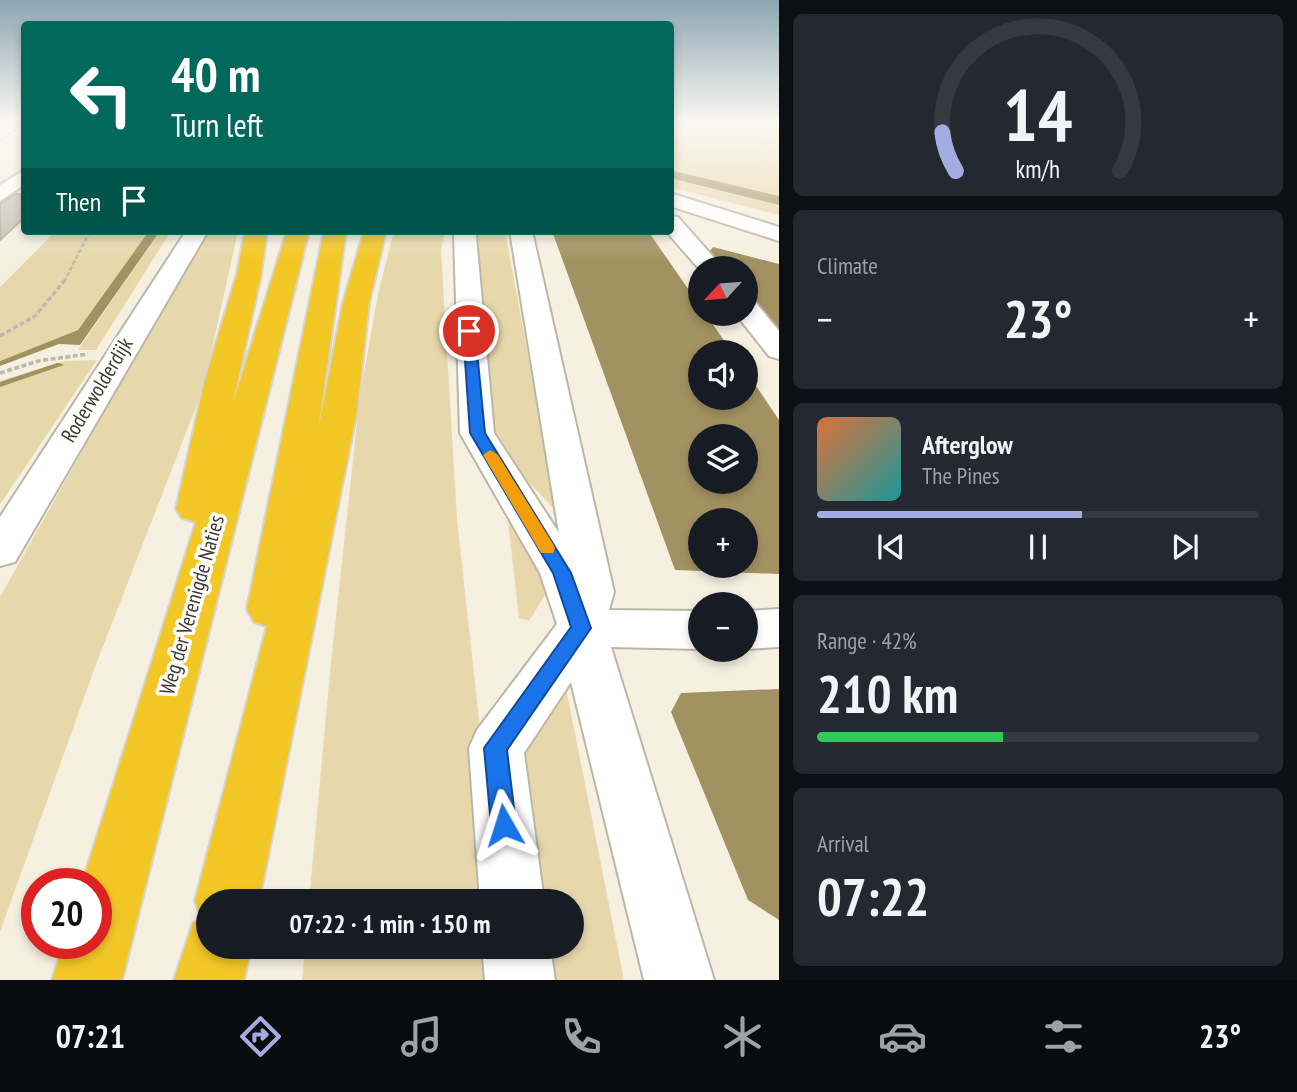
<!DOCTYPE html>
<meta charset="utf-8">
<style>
:root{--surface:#171b24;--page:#242831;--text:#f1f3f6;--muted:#9ea1a6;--line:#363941;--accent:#a2ace1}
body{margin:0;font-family:"PT Sans Narrow",sans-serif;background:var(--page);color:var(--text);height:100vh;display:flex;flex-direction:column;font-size:26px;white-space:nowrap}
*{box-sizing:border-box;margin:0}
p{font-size:23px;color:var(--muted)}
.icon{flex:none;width:38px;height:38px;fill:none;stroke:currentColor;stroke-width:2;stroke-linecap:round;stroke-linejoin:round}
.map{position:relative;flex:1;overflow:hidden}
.side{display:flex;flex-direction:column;gap:14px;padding:14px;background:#0d0f14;width:518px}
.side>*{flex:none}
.top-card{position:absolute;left:21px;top:21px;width:653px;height:214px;border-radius:7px;box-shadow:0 4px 10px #0003;background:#00695c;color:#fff;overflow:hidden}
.needle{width:46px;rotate:244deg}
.fabs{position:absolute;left:688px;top:256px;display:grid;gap:14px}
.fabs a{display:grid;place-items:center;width:70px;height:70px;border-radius:50%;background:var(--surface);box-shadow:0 4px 10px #0003;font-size:35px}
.speed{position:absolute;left:21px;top:868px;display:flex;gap:14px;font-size:35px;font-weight:700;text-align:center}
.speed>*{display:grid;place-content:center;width:91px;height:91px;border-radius:50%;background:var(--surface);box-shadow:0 4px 10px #0003;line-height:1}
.speed .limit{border:10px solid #d22;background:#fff;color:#111}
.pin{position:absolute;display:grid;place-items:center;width:60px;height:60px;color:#fff;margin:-30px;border:4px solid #fff;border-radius:50%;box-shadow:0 2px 7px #0007}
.me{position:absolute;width:77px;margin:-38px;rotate:354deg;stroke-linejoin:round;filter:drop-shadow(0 0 5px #0008)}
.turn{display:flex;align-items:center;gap:24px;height:147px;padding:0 35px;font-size:32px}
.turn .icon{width:91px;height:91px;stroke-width:2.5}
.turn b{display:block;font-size:49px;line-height:60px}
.then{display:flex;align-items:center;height:66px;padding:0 35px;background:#0003;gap:14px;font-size:26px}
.big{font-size:52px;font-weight:800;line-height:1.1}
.side .card{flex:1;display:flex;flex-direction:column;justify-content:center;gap:10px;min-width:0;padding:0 24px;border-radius:10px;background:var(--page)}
.side .dial{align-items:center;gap:0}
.dial svg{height:182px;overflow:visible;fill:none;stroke:var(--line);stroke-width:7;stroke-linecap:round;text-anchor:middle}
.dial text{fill:var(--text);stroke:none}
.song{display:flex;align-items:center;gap:21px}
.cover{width:84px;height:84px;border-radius:10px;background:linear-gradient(135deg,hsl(20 70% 55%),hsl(180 70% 35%))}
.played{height:7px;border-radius:4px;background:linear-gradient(90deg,var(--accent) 60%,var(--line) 60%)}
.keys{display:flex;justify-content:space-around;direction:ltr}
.heat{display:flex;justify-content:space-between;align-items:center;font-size:38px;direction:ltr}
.charge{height:10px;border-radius:5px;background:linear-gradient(90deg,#34c759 42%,var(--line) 0)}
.trip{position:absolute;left:196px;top:889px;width:388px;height:70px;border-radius:35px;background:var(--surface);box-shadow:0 4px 10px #0003;font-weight:800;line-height:70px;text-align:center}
.tab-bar{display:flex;height:112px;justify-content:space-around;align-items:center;background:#090b0e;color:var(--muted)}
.tab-bar .icon{width:49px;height:49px}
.tab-bar .selected{color:var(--accent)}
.tab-bar b{font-size:32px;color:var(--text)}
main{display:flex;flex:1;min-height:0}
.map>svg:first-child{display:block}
.green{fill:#e7d8ac}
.water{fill:#a39261;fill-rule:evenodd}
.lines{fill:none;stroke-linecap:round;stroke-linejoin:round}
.stream{fill:#a39261;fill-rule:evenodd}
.building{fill:#c5c0b1;stroke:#aea99a;stroke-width:2}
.minor-casing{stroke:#bbb7a8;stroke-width:4}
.highway-casing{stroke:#d4d4d2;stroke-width:4}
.path-far2{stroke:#bdb9ac;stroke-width:2;stroke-dasharray:3.5 2;stroke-linecap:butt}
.path-far1{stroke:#bdb9ac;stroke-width:2.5;stroke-dasharray:4.5 2;stroke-linecap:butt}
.path{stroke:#bdb9ac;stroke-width:3.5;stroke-dasharray:5 2.5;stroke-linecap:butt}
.minor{fill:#fff;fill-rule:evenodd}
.highway{fill:#f3c726;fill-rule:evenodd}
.route{fill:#1a73e8;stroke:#114b97;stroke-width:2}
.slow{fill:#f59e0b}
.labels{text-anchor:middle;stroke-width:7;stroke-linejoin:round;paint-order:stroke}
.street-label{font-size:21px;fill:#3c3a34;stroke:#fffefb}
</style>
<main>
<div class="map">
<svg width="779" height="980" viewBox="0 0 779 980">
<rect width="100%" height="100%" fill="#f6f0e1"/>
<!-- green -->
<g class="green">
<polygon points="670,123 779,123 779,196 670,170"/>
<polygon points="670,178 779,205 779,215 670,187"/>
<polygon points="56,231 149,231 78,330 0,361 0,287"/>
<polygon points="160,231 171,231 96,350 78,350"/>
<polygon points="206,231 238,231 203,389 95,667 0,932 0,597"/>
<polygon points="394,231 445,231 441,251 457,519 499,901 309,901 330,672 360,395 378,294"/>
<polygon points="478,231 505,231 557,512 489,440 470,251"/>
<polygon points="97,360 1,503 0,504 0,381 65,361"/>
<polygon points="511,519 544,551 547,592 529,621 519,618 508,521"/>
<polygon points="562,668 624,980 555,980 550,947 572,947 572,901 544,901 523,757"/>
<polygon points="305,947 503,947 506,980 302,980"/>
</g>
<!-- water -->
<g class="water">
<polygon points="670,170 779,196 779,205 670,178"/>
<polygon points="149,231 160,231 80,345 59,344 0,366 0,361 78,330"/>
<path d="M552 231H648L700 306V313H705L732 352H700V397H746V371L779 420V574L675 570ZM700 436H746V481H700ZM700 520H746V565H700Z"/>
<polygon points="713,247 779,264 779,335 746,294 746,268 724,268 710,251"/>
<polygon points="779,689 779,920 748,900 671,712 681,693"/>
</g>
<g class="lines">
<!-- stream -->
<polygon class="stream" points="57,363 60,363 64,365 0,387 0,382"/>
</g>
<!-- building -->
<polygon class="building" points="16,194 24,194 24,218 0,240 0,204"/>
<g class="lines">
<defs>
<g id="minor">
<polygon points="24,170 24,185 0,201 0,185"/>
<polygon points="670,193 779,227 779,241 670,206"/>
<polygon points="670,216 678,217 723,268 700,268 700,270 666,231 670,231"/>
<polygon points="186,231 208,231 15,562 0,566 0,517"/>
<polygon points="457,231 479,231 476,236 494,433 559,533 510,231 532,231 614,592 609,610 700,611 700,649 611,647 714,980 644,980 571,682 524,753 544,901 480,901 469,748 477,730 557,624 540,573 460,433 454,236"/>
<polygon points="746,301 756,303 779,331 779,359 769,356 735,313 746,313"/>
<polygon points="779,609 779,647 746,649 746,611"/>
<polygon points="482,947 550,947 555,980 485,980"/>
</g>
<g id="highway">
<polygon points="245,231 267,231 261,274 233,403 287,231 309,231 122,980 52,980 64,943 96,943 96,884 82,884 196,522 182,518 176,509 205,380 237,274"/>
<polygon points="324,231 346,231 318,431 343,303 364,231 386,231 369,303 357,411 259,901 208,901 208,947 251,947 244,980 174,980 193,923 202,919 195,901 267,626 254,622 247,609"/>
</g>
</defs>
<!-- minor casing -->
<use href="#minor" class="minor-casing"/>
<!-- highway casing -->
<use href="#highway" class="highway-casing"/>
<!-- path-far2 -->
<polyline class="path-far2" points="0,141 24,124"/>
<!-- path-far1 -->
<polyline class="path-far1" points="64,282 90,231"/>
<!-- path -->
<g class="path">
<polyline points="0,336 35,316 65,280"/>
<polyline points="0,373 38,361 88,354"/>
</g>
<!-- minor -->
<use href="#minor" class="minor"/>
<!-- highway -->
<use href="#highway" class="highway"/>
</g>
<!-- sky -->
<linearGradient id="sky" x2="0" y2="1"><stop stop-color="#8ca6b2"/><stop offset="0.47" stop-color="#fbf8f2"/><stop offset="1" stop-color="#fbf8f2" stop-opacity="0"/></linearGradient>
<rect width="779" height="261" fill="url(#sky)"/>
<!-- route -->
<polygon class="route" points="469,328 475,331 485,433 571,573 591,628 507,750 516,825 512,833 504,837 495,833 491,825 484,748 571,627 553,573 470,433 463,331"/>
<!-- slow -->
<polygon class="slow" points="490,450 498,455 553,544 555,548 553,553 541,553 483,455"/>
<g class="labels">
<!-- street labels -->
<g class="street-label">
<text transform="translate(97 390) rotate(-59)" y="7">Roderwolderdijk</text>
<text transform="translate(192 605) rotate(-74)" y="7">Weg der Verenigde Naties</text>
</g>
</g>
</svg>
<div class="fabs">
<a><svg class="needle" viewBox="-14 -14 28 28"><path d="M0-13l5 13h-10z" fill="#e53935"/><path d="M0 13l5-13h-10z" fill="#9ea1a6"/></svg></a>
<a><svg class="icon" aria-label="sound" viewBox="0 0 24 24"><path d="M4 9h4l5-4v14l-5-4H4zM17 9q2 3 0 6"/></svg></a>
<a><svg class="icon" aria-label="layers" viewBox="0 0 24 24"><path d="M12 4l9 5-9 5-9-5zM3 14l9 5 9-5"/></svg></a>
<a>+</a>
<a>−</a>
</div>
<div class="speed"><div class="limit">20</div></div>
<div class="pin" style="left:469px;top:331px;background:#d93025"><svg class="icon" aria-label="arrive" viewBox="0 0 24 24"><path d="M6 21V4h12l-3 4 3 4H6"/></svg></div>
<svg class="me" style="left:504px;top:825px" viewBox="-20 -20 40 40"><path d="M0-17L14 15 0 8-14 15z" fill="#1a73e8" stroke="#fff" stroke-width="4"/></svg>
<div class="trip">07:22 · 1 min · 150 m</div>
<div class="top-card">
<div class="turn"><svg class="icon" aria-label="left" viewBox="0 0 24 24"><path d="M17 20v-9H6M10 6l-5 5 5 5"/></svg><div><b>40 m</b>Turn left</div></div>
<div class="then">Then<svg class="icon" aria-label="arrive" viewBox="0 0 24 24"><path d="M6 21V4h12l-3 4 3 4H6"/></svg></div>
</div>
</div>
<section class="side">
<div class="card dial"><svg viewBox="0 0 100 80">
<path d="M14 69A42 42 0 1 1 86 69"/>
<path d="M14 69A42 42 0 0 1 8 52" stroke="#a2ace1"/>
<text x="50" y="56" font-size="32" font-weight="700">14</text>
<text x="50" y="72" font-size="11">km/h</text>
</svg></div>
<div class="card"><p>Climate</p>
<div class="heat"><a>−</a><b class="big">23°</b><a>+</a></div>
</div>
<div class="card">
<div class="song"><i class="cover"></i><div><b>Afterglow</b><p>The Pines</p></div></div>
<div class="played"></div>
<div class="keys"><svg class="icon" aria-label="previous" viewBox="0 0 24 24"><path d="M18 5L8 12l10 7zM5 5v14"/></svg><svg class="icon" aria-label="pause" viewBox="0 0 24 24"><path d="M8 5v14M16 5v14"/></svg><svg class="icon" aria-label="next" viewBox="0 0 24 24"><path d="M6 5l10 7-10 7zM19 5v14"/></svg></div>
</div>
<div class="card"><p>Range · 42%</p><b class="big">210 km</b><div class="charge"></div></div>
<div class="card"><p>Arrival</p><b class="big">07:22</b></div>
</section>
</main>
<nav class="tab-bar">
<b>07:21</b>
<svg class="icon selected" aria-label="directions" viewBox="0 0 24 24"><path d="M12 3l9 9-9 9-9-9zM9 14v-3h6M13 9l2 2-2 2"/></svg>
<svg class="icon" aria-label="music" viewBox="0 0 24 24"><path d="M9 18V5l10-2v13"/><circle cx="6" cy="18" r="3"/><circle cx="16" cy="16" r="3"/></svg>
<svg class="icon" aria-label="phone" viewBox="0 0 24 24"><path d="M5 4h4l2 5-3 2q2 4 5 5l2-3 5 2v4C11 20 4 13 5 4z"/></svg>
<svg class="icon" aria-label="climate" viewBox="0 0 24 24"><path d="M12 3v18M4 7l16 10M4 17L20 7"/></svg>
<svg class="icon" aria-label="car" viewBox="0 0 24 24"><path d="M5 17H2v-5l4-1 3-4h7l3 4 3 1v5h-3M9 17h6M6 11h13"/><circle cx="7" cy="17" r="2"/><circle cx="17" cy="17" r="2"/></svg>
<svg class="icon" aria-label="filters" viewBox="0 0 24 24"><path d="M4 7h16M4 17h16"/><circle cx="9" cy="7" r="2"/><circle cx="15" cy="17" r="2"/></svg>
<b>23°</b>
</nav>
